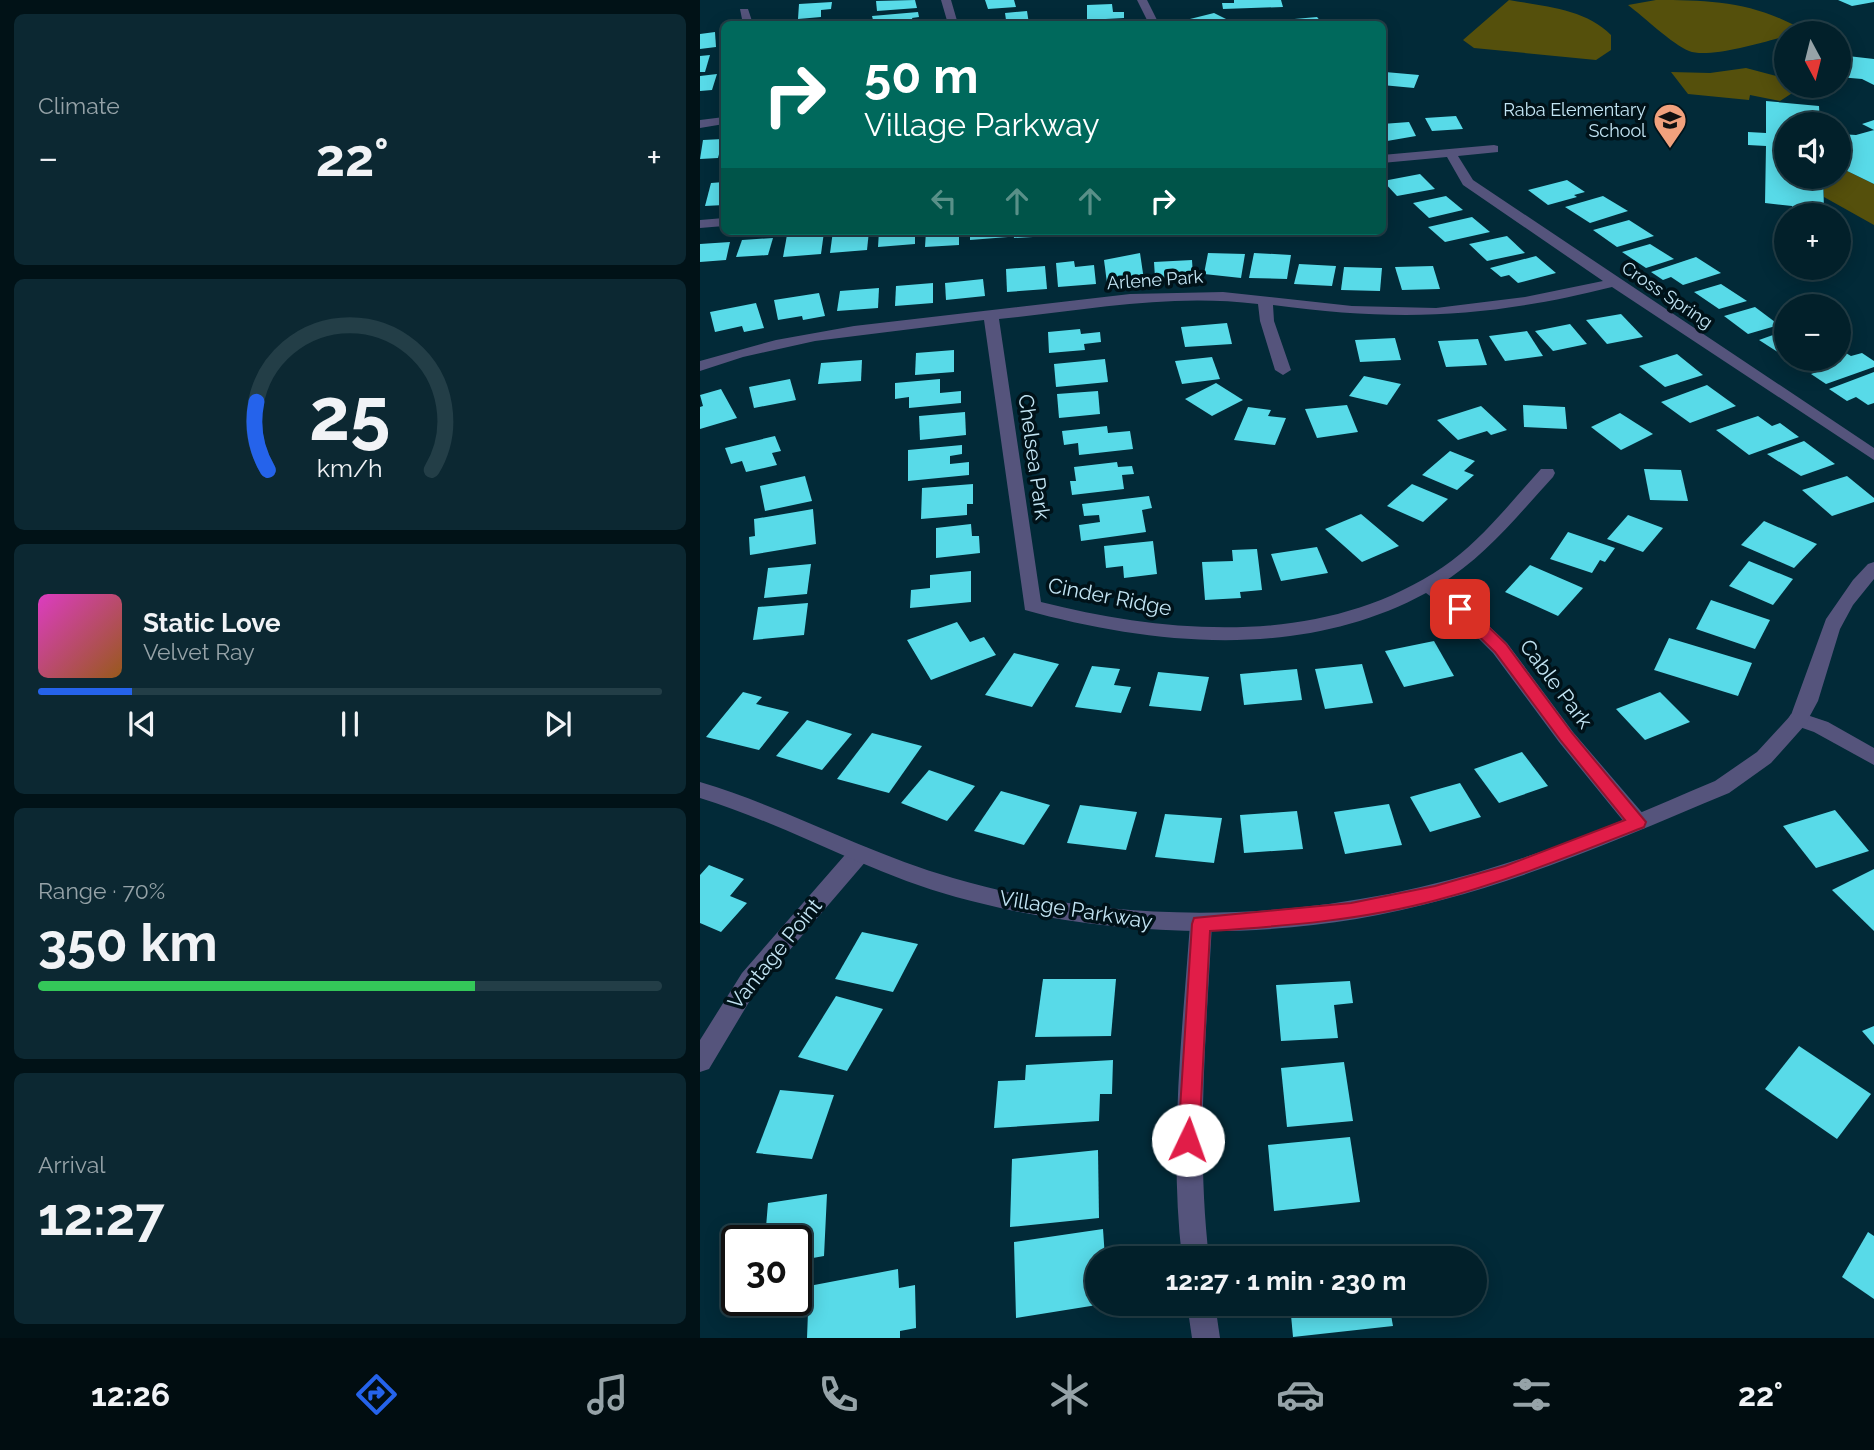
<!DOCTYPE html>
<meta charset="utf-8">
<style>
:root{--surface:#02202a;--page:#0c2832;--text:#f1f3f6;--muted:#96a3a8;--line:#233e47;--accent:#2563eb}
body{margin:0;font-family:Raleway,sans-serif;background:var(--page);color:var(--text);height:100vh;display:flex;flex-direction:column;font-size:26px;white-space:nowrap}
*{box-sizing:border-box;margin:0}
p{font-size:23px;color:var(--muted)}
.icon{flex:none;width:38px;height:38px;fill:none;stroke:currentColor;stroke-width:2;stroke-linecap:round;stroke-linejoin:round}
.map{position:relative;flex:1;overflow:hidden}
.drawer{display:flex;flex-direction:column;gap:14px;padding:14px;background:#011217;width:700px}
.drawer>*{flex:none}
.banner{position:absolute;left:21px;top:21px;width:665px;height:214px;border-radius:10px;box-shadow:0 4px 18px #0003,0 0 0 2px var(--line);background:#00695c;color:#fff;overflow:hidden}
.needle{width:46px;rotate:173deg}
.fabs{position:absolute;left:1074px;top:21px;display:grid;gap:14px}
.fabs a{display:grid;place-items:center;width:77px;height:77px;border-radius:50%;background:var(--surface);box-shadow:0 4px 18px #0003,0 0 0 2px var(--line);font-size:35px}
.speed{position:absolute;left:21px;top:1225px;display:flex;gap:14px;font-size:35px;font-weight:700;text-align:center}
.speed>*{display:grid;place-content:center;width:91px;height:91px;border-radius:50%;background:var(--surface);box-shadow:0 4px 18px #0003,0 0 0 2px var(--line);line-height:1}
.speed .limit{border:4px solid #111;border-radius:10px;background:#fff;color:#111}
.pin{position:absolute;display:grid;place-items:center;width:60px;height:60px;color:#fff;margin:-30px;border-radius:14px;box-shadow:0 4px 10px #0006}
.me{position:absolute;width:77px;margin:-38px;rotate:3deg;stroke-linejoin:round;filter:drop-shadow(0 0 5px #0008)}
.turn{display:flex;align-items:center;gap:24px;height:147px;padding:0 28px;font-size:32px}
.turn .icon{width:91px;height:91px;stroke-width:2.5}
.turn b{display:block;font-size:49px;line-height:60px}
.lanes{display:flex;align-items:center;height:66px;padding:0 28px;background:#0003;justify-content:center;gap:35px;direction:ltr}
.lanes .off{opacity:.35}
.big{font-size:52px;font-weight:700;line-height:1.1}
.drawer .tile{flex:1;display:flex;flex-direction:column;justify-content:center;gap:10px;min-width:0;padding:0 24px;border-radius:10px;background:var(--page)}
.drawer .dial{align-items:center;gap:0}
.dial svg{height:182px;overflow:visible;fill:none;stroke:var(--line);stroke-width:7;stroke-linecap:round;text-anchor:middle}
.dial text{fill:var(--text);stroke:none}
.song{display:flex;align-items:center;gap:21px}
.cover{width:84px;height:84px;border-radius:10px;background:linear-gradient(135deg,hsl(310 70% 55%),hsl(30 70% 35%))}
.played{height:7px;border-radius:4px;background:linear-gradient(90deg,var(--accent) 15%,var(--line) 15%)}
.keys{display:flex;justify-content:space-around;direction:ltr}
.heat{display:flex;justify-content:space-between;align-items:center;font-size:38px;direction:ltr}
.charge{height:10px;border-radius:5px;background:linear-gradient(90deg,#34c759 70%,var(--line) 0)}
.trip{position:absolute;left:385px;top:1246px;width:402px;height:70px;border-radius:35px;background:var(--surface);box-shadow:0 4px 18px #0003,0 0 0 2px var(--line);font-weight:700;line-height:70px;text-align:center}
.tab-bar{display:flex;height:112px;justify-content:space-around;align-items:center;background:#010d11;color:var(--muted)}
.tab-bar .icon{width:49px;height:49px}
.tab-bar .current{color:var(--accent)}
.tab-bar b{font-size:32px;color:var(--text)}
main{display:flex;flex:1;min-height:0}
.map>svg:first-child{display:block}
.green{fill:#55500c}
.building{fill:#58dae8}
.lines{fill:none;stroke-linecap:round;stroke-linejoin:round}
.minor{fill:#55547c;fill-rule:evenodd}
.tertiary{fill:#55547c;fill-rule:evenodd}
.route{fill:#e11d48;stroke:#92132f;stroke-width:2}
.labels{text-anchor:middle;stroke-width:7;stroke-linejoin:round;paint-order:stroke}
.far-poi-label{font-size:18px;fill:#c3e5f4;stroke:#001219;text-anchor:end}
.far-street-label{font-size:18px;fill:#c3e5f4;stroke:#001219}
.street-label{font-size:21px;fill:#c3e5f4;stroke:#001219}
</style>
<main>
<section class="drawer">
<div class="tile"><p>Climate</p>
<div class="heat"><a>−</a><b class="big">22°</b><a>+</a></div>
</div>
<div class="tile dial"><svg viewBox="0 0 100 80">
<path d="M14 69A42 42 0 1 1 86 69"/>
<path d="M14 69A42 42 0 0 1 9 39" stroke="#2563eb"/>
<text x="50" y="56" font-size="32" font-weight="700">25</text>
<text x="50" y="72" font-size="11">km/h</text>
</svg></div>
<div class="tile">
<div class="song"><i class="cover"></i><div><b>Static Love</b><p>Velvet Ray</p></div></div>
<div class="played"></div>
<div class="keys"><svg class="icon" aria-label="previous" viewBox="0 0 24 24"><path d="M18 5L8 12l10 7zM5 5v14"/></svg><svg class="icon" aria-label="pause" viewBox="0 0 24 24"><path d="M8 5v14M16 5v14"/></svg><svg class="icon" aria-label="next" viewBox="0 0 24 24"><path d="M6 5l10 7-10 7zM19 5v14"/></svg></div>
</div>
<div class="tile"><p>Range · 70%</p><b class="big">350 km</b><div class="charge"></div></div>
<div class="tile"><p>Arrival</p><b class="big">12:27</b></div>
</section>
<div class="map">
<svg width="1174" height="1338" viewBox="0 0 1174 1338">
<rect width="100%" height="100%" fill="#022a38"/>
<!-- green -->
<g class="green">
<path d="M809 0C843 6 886 9 911 35V50L896 60 774 48 763 40Z"/>
<path d="M956 0C1010 0 1057 2 1104 31 1080 37 1011 60 989 51 972 44 944 17 928 5Z"/>
<polygon points="1046,68 1087,79 1087,86 1103,86 1080,101 1050,95 1049,100 988,94 971,72 1010,73"/>
<polygon points="1139,167 1174,184 1174,225 1124,197 1123,177 1139,177"/>
</g>
<!-- building -->
<g class="building">
<polygon points="215,0 217,8 177,11 176,1"/>
<polygon points="285,0 314,0 316,7 288,9"/>
<polygon points="534,0 581,0 583,7 523,9 522,3 534,3"/>
<polygon points="1138,0 1174,0 1174,2 1152,6"/>
<polygon points="132,2 131,9 121,10 121,17 98,19 99,4"/>
<polygon points="412,4 413,12 424,12 424,18 387,20 387,5"/>
<polygon points="327,11 329,24 293,24 293,21 306,20 305,13"/>
<polygon points="218,12 219,17 212,18 214,24 174,24 172,16"/>
<polygon points="514,13 532,22 488,24 482,21"/>
<polygon points="617,17 623,24 586,24 583,20"/>
<polygon points="15,32 16,47 0,49 0,34"/>
<polygon points="10,55 5,72 0,72 0,56"/>
<polygon points="1139,55 1174,59 1174,85 1162,79 1139,77"/>
<polygon points="685,72 719,75 714,88 682,85"/>
<polygon points="17,74 12,90 0,91 0,76"/>
<polygon points="1066,101 1119,106 1120,124 1087,124 1087,177 1123,177 1124,209 1116,208 1116,212 1092,210 1092,206 1065,203 1066,146 1048,145 1048,132 1066,133"/>
<polygon points="756,116 763,129 732,131 725,118"/>
<polygon points="1174,120 1174,184 1139,167 1139,134 1156,135 1174,130 1162,124"/>
<polygon points="709,122 716,136 687,141 682,124"/>
<polygon points="23,139 18,158 0,159 3,140"/>
<polygon points="720,174 735,189 697,196 683,181"/>
<polygon points="867,180 885,192 874,195 877,197 848,205 828,190"/>
<polygon points="24,182 24,205 5,206 11,183"/>
<polygon points="746,196 763,210 729,218 713,203"/>
<polygon points="903,196 928,211 890,223 865,207"/>
<polygon points="772,217 790,232 745,242 728,227"/>
<polygon points="929,220 954,236 917,247 893,230"/>
<polygon points="133,231 169,231 167,250 130,253"/>
<polygon points="179,231 215,231 215,244 178,247"/>
<polygon points="226,231 259,231 259,245 225,247"/>
<polygon points="270,231 307,231 308,237 270,240"/>
<polygon points="313,231 349,231 350,236 314,238"/>
<polygon points="124,232 121,254 83,257 87,235"/>
<polygon points="807,236 825,253 787,261 769,244"/>
<polygon points="73,238 68,255 36,257 42,240"/>
<polygon points="30,242 26,260 0,262 0,244"/>
<polygon points="950,244 974,259 946,268 922,252"/>
<polygon points="440,253 444,280 407,283 404,260"/>
<polygon points="508,253 545,254 541,278 504,274"/>
<polygon points="554,253 591,255 587,279 549,278"/>
<polygon points="836,256 856,273 818,283 809,275 801,277 790,268"/>
<polygon points="996,257 1021,273 983,285 971,277 963,280 951,272"/>
<polygon points="492,260 493,276 455,278 454,262"/>
<polygon points="374,261 375,267 394,265 396,284 358,287 356,263"/>
<polygon points="599,264 636,266 632,286 594,284"/>
<polygon points="345,266 347,289 307,292 306,269"/>
<polygon points="733,266 740,289 702,290 695,267"/>
<polygon points="644,267 682,268 680,291 641,290"/>
<polygon points="283,279 285,296 246,300 245,283"/>
<polygon points="233,283 233,303 195,306 196,286"/>
<polygon points="1021,284 1047,301 1019,309 994,292"/>
<polygon points="179,288 178,308 137,311 140,291"/>
<polygon points="119,293 125,316 103,320 102,316 78,320 74,300"/>
<polygon points="56,303 64,328 44,332 42,326 15,332 10,312"/>
<polygon points="1055,307 1079,325 1048,334 1024,316"/>
<polygon points="921,314 943,337 907,344 886,320"/>
<polygon points="527,323 532,344 485,347 481,327"/>
<polygon points="870,324 887,344 853,351 835,331"/>
<polygon points="380,329 381,334 400,332 401,342 384,344 385,350 349,353 348,332"/>
<polygon points="1087,330 1087,358 1059,340"/>
<polygon points="827,331 843,356 805,361 789,336"/>
<polygon points="695,338 701,360 660,362 655,340"/>
<polygon points="778,339 787,365 746,367 738,341"/>
<polygon points="1139,349 1151,356 1162,353 1174,361 1174,367 1126,384 1111,374 1117,372 1099,360 1139,359"/>
<polygon points="254,350 254,372 215,375 216,353"/>
<polygon points="977,354 1003,375 965,387 939,366"/>
<polygon points="512,357 520,379 482,384 475,361"/>
<polygon points="405,359 408,382 356,387 354,364"/>
<polygon points="162,360 161,381 118,384 121,363"/>
<polygon points="1174,372 1174,403 1168,405 1156,397 1147,401 1129,389"/>
<polygon points="664,376 701,384 687,405 649,396"/>
<polygon points="90,379 96,400 54,408 49,387"/>
<polygon points="240,379 240,393 261,391 261,403 209,408 209,397 195,399 195,383"/>
<polygon points="516,383 543,400 512,416 485,399"/>
<polygon points="1007,385 1036,406 990,423 961,402"/>
<polygon points="21,389 37,418 0,429 0,407 3,406 0,395"/>
<polygon points="398,391 400,414 359,418 357,394"/>
<polygon points="647,405 658,432 617,438 605,409"/>
<polygon points="823,405 865,407 867,429 824,427"/>
<polygon points="781,406 807,430 791,435 787,431 758,440 737,420"/>
<polygon points="548,407 571,410 568,416 586,418 575,445 534,440"/>
<polygon points="265,412 266,435 220,440 219,416"/>
<polygon points="920,413 953,434 921,450 891,427"/>
<polygon points="1058,416 1072,426 1080,423 1099,437 1049,455 1016,430"/>
<polygon points="407,426 408,433 430,431 433,449 379,455 378,443 364,445 362,431"/>
<polygon points="75,436 81,451 72,453 77,465 46,472 42,461 31,464 25,448"/>
<polygon points="1104,441 1135,464 1101,476 1067,454"/>
<polygon points="262,445 262,454 250,456 250,464 269,462 269,475 208,481 208,450"/>
<polygon points="750,451 775,461 764,471 774,475 757,490 722,475"/>
<polygon points="417,462 418,467 432,466 434,474 422,475 424,489 372,495 370,481 376,481 374,467"/>
<polygon points="944,469 981,470 988,501 950,500"/>
<polygon points="105,476 112,501 65,511 60,486"/>
<polygon points="1147,476 1174,498 1174,502 1132,516 1102,490"/>
<polygon points="273,484 273,504 267,504 267,515 221,519 222,488"/>
<polygon points="712,484 748,499 723,522 687,506"/>
<polygon points="449,496 452,508 442,510 446,532 381,541 379,525 400,522 399,515 384,516 382,504"/>
<polygon points="113,509 116,544 50,555 49,537 55,536 54,519"/>
<polygon points="661,514 699,546 662,562 625,529"/>
<polygon points="928,515 963,528 943,552 907,539"/>
<polygon points="1064,521 1117,544 1094,568 1041,545"/>
<polygon points="271,524 272,536 279,536 280,553 236,558 236,528"/>
<polygon points="868,532 915,548 905,562 900,560 892,573 850,559"/>
<polygon points="453,541 457,574 424,578 423,566 406,568 404,546"/>
<polygon points="617,547 628,573 581,581 571,554"/>
<polygon points="557,549 562,590 540,592 541,598 505,600 502,562 533,561 532,550"/>
<polygon points="1049,561 1093,579 1073,605 1029,586"/>
<polygon points="111,564 107,594 64,598 68,568"/>
<polygon points="830,565 883,588 858,616 805,592"/>
<polygon points="271,571 271,602 210,608 211,590 230,588 230,575"/>
<polygon points="1011,600 1070,620 1055,649 996,629"/>
<polygon points="108,603 104,635 53,640 58,607"/>
<polygon points="257,622 270,642 284,637 296,655 231,680 207,640"/>
<polygon points="969,638 1052,663 1038,696 954,670"/>
<polygon points="734,641 754,676 704,687 685,651"/>
<polygon points="314,653 359,664 332,707 285,695"/>
<polygon points="662,664 673,703 625,709 615,669"/>
<polygon points="392,666 420,669 414,685 431,687 421,713 375,707"/>
<polygon points="597,669 602,700 544,705 540,674"/>
<polygon points="458,672 509,677 501,711 449,706"/>
<polygon points="43,692 62,697 56,704 89,712 59,750 6,737"/>
<polygon points="960,692 990,722 945,740 916,709"/>
<polygon points="107,720 152,734 122,770 76,756"/>
<polygon points="172,733 222,746 189,793 137,779"/>
<polygon points="822,752 848,786 799,803 774,769"/>
<polygon points="229,770 275,786 247,821 201,803"/>
<polygon points="760,783 781,817 730,832 710,797"/>
<polygon points="301,791 350,805 324,845 274,831"/>
<polygon points="689,804 702,845 645,854 634,812"/>
<polygon points="380,805 437,812 426,850 367,843"/>
<polygon points="1135,810 1169,851 1116,868 1083,826"/>
<polygon points="597,811 603,849 544,853 540,815"/>
<polygon points="465,814 522,818 514,863 455,857"/>
<polygon points="9,865 44,879 30,896 47,903 21,932 0,923 0,875"/>
<polygon points="1174,869 1174,931 1132,890"/>
<polygon points="162,932 218,944 193,992 135,979"/>
<polygon points="343,979 416,979 411,1036 335,1037"/>
<polygon points="650,981 653,1003 634,1005 638,1038 581,1041 576,985"/>
<polygon points="136,996 183,1009 147,1071 98,1057"/>
<polygon points="1174,1026 1174,1045 1162,1031"/>
<polygon points="1099,1046 1171,1094 1137,1139 1065,1089"/>
<polygon points="413,1060 412,1094 400,1094 399,1121 294,1128 298,1081 325,1080 326,1065"/>
<polygon points="644,1062 653,1121 587,1127 581,1068"/>
<polygon points="80,1090 134,1095 112,1159 56,1153"/>
<polygon points="650,1137 660,1202 574,1211 568,1145"/>
<polygon points="398,1150 399,1218 310,1227 312,1159"/>
<polygon points="127,1194 124,1256 96,1261 96,1241 38,1241 39,1231 66,1227 68,1203"/>
<polygon points="403,1229 405,1258 397,1258 397,1305 316,1318 314,1242"/>
<polygon points="1168,1232 1174,1236 1174,1299 1142,1277"/>
<polygon points="681,1252 682,1258 634,1258 634,1256"/>
<polygon points="198,1269 199,1288 215,1285 216,1328 200,1331 200,1338 107,1338 109,1286"/>
<polygon points="590,1304 689,1304 693,1326 593,1337"/>
</g>
<g class="lines">
<!-- minor -->
<g class="minor">
<polygon points="241,0 251,0 258,24 248,24"/>
<polygon points="437,0 447,0 459,24 449,24"/>
<polygon points="40,9 48,9 53,24 43,24"/>
<polygon points="24,117 24,124 0,128 0,120"/>
<path d="M794 145 798 146V152L758 156 773 180 1174 448V460L912 287C788 318 699 322 573 305L574 321 591 370 583 375 575 370 560 321 558 304C470 293 386 310 299 319L341 602C472 635 625 647 743 567 781 541 810 503 841 469H853L855 473 853 477C818 515 785 557 739 585L767 605 807 643 873 732 945 816 948 822 945 828 937 830 929 828 859 742 793 653 753 613 726 593C603 660 455 646 325 610L284 320 115 341 43 357 0 371V361L76 340 154 326 430 294 523 292 652 306 736 308 825 297 903 281 763 185 747 157 682 163V155Z"/>
<polygon points="24,218 24,226 0,228 0,220"/>
<polygon points="1098,712 1128,722 1174,748 1174,765 1114,732 1091,724 1088,719 1091,714"/>
<polygon points="159,845 167,848 170,854 167,860 58,987 9,1069 0,1072 0,1040 42,973 151,848"/>
<path d="M501 915 509 917 512 924C506 1036 496 1146 509 1258H482C469 1147 482 1035 490 924L493 917Z"/>
<polygon points="487,1304 515,1304 520,1338 492,1338"/>
</g>
<!-- tertiary -->
<path class="tertiary" d="M1174 562V579L1153 605 1140 629 1118 701 1105 725 1071 763 1029 793C935 832 841 874 742 900 583 944 414 940 256 897 168 873 88 825 0 798V782C87 808 166 853 253 878 434 931 629 921 807 863 878 841 946 810 1015 781L1057 752 1091 715 1126 619 1153 580 1168 564Z"/>
</g>
<!-- route -->
<path class="route" d="M760 604 766 605 806 644 872 733 946 822 944 827C875 854 808 881 737 900 663 920 586 926 510 931L499 1140 496 1146 488 1149 481 1146 478 1140 492 924 494 918 651 903 735 886 805 866 925 820 861 741 795 652 755 613 753 609Z"/>
<!-- icons -->
<defs>
<symbol id="school-pin" viewBox="-11 -11 22 30"><path d="M0 17L-7.5 6A9.5 9.5 0 1 1 7.5 6Z" fill="#f1a17d" stroke="#001219"/><path d="M0-5L7-2L0 1L-7-2ZM-4 1L0 2.5L4 1V4Q0 6-4 4Z" fill="#111"/></symbol>
</defs>
<g fill-rule="evenodd">
<use href="#school-pin" x="951" y="101" width="38" height="52"/>
</g>
<g class="labels">
<!-- far-poi labels -->
<g class="far-poi-label">
<text x="946" y="116">Raba Elementary<tspan x="946" dy="21">School</tspan></text>
</g>
<!-- far-street labels -->
<g class="far-street-label">
<text transform="translate(455 280) rotate(-4)" y="6">Arlene Park</text>
<text transform="translate(967 295) rotate(34)" y="6">Cross Spring</text>
</g>
<!-- street labels -->
<g class="street-label">
<text transform="translate(334 457) rotate(82)" y="7">Chelsea Park</text>
<text transform="translate(410 597) rotate(11)" y="7">Cinder Ridge</text>
<text transform="translate(856 684) rotate(53)" y="7">Cable Park</text>
<text transform="translate(376 910) rotate(9)" y="7">Village Parkway</text>
<text transform="translate(75 954) rotate(-51)" y="7">Vantage Point</text>
</g>
</g>
</svg>
<div class="fabs">
<a><svg class="needle" viewBox="-14 -14 28 28"><path d="M0-13l5 13h-10z" fill="#e53935"/><path d="M0 13l5-13h-10z" fill="#96a3a8"/></svg></a>
<a><svg class="icon" aria-label="sound" viewBox="0 0 24 24"><path d="M4 9h4l5-4v14l-5-4H4zM17 9q2 3 0 6"/></svg></a>
<a>+</a>
<a>−</a>
</div>
<div class="speed"><div class="limit">30</div></div>
<div class="pin" style="left:760px;top:609px;background:#d93025"><svg class="icon" aria-label="arrive" viewBox="0 0 24 24"><path d="M6 21V4h12l-3 4 3 4H6"/></svg></div>
<svg class="me" style="left:488px;top:1140px" viewBox="-20 -20 40 40"><circle r="19" fill="#fff"/><path d="M0-13L10 11 0 6-10 11z" fill="#e11d48"/></svg>
<div class="trip">12:27 · 1 min · 230 m</div>
<div class="banner">
<div class="turn"><svg class="icon" aria-label="right" viewBox="0 0 24 24"><path d="M7 20v-9h11M14 6l5 5-5 5"/></svg><div><b>50 m</b>Village Parkway</div></div>
<div class="lanes"><svg class="icon off" aria-label="left" viewBox="0 0 24 24"><path d="M17 20v-9H6M10 6l-5 5 5 5"/></svg><svg class="icon off" aria-label="ahead" viewBox="0 0 24 24"><path d="M12 20V5M6 11l6-6 6 6"/></svg><svg class="icon off" aria-label="ahead" viewBox="0 0 24 24"><path d="M12 20V5M6 11l6-6 6 6"/></svg><svg class="icon" aria-label="right" viewBox="0 0 24 24"><path d="M7 20v-9h11M14 6l5 5-5 5"/></svg></div>
</div>
</div>
</main>
<nav class="tab-bar">
<b>12:26</b>
<svg class="icon current" aria-label="directions" viewBox="0 0 24 24"><path d="M12 3l9 9-9 9-9-9zM9 14v-3h6M13 9l2 2-2 2"/></svg>
<svg class="icon" aria-label="music" viewBox="0 0 24 24"><path d="M9 18V5l10-2v13"/><circle cx="6" cy="18" r="3"/><circle cx="16" cy="16" r="3"/></svg>
<svg class="icon" aria-label="phone" viewBox="0 0 24 24"><path d="M5 4h4l2 5-3 2q2 4 5 5l2-3 5 2v4C11 20 4 13 5 4z"/></svg>
<svg class="icon" aria-label="climate" viewBox="0 0 24 24"><path d="M12 3v18M4 7l16 10M4 17L20 7"/></svg>
<svg class="icon" aria-label="car" viewBox="0 0 24 24"><path d="M5 17H2v-5l4-1 3-4h7l3 4 3 1v5h-3M9 17h6M6 11h13"/><circle cx="7" cy="17" r="2"/><circle cx="17" cy="17" r="2"/></svg>
<svg class="icon" aria-label="filters" viewBox="0 0 24 24"><path d="M4 7h16M4 17h16"/><circle cx="9" cy="7" r="2"/><circle cx="15" cy="17" r="2"/></svg>
<b>22°</b>
</nav>
